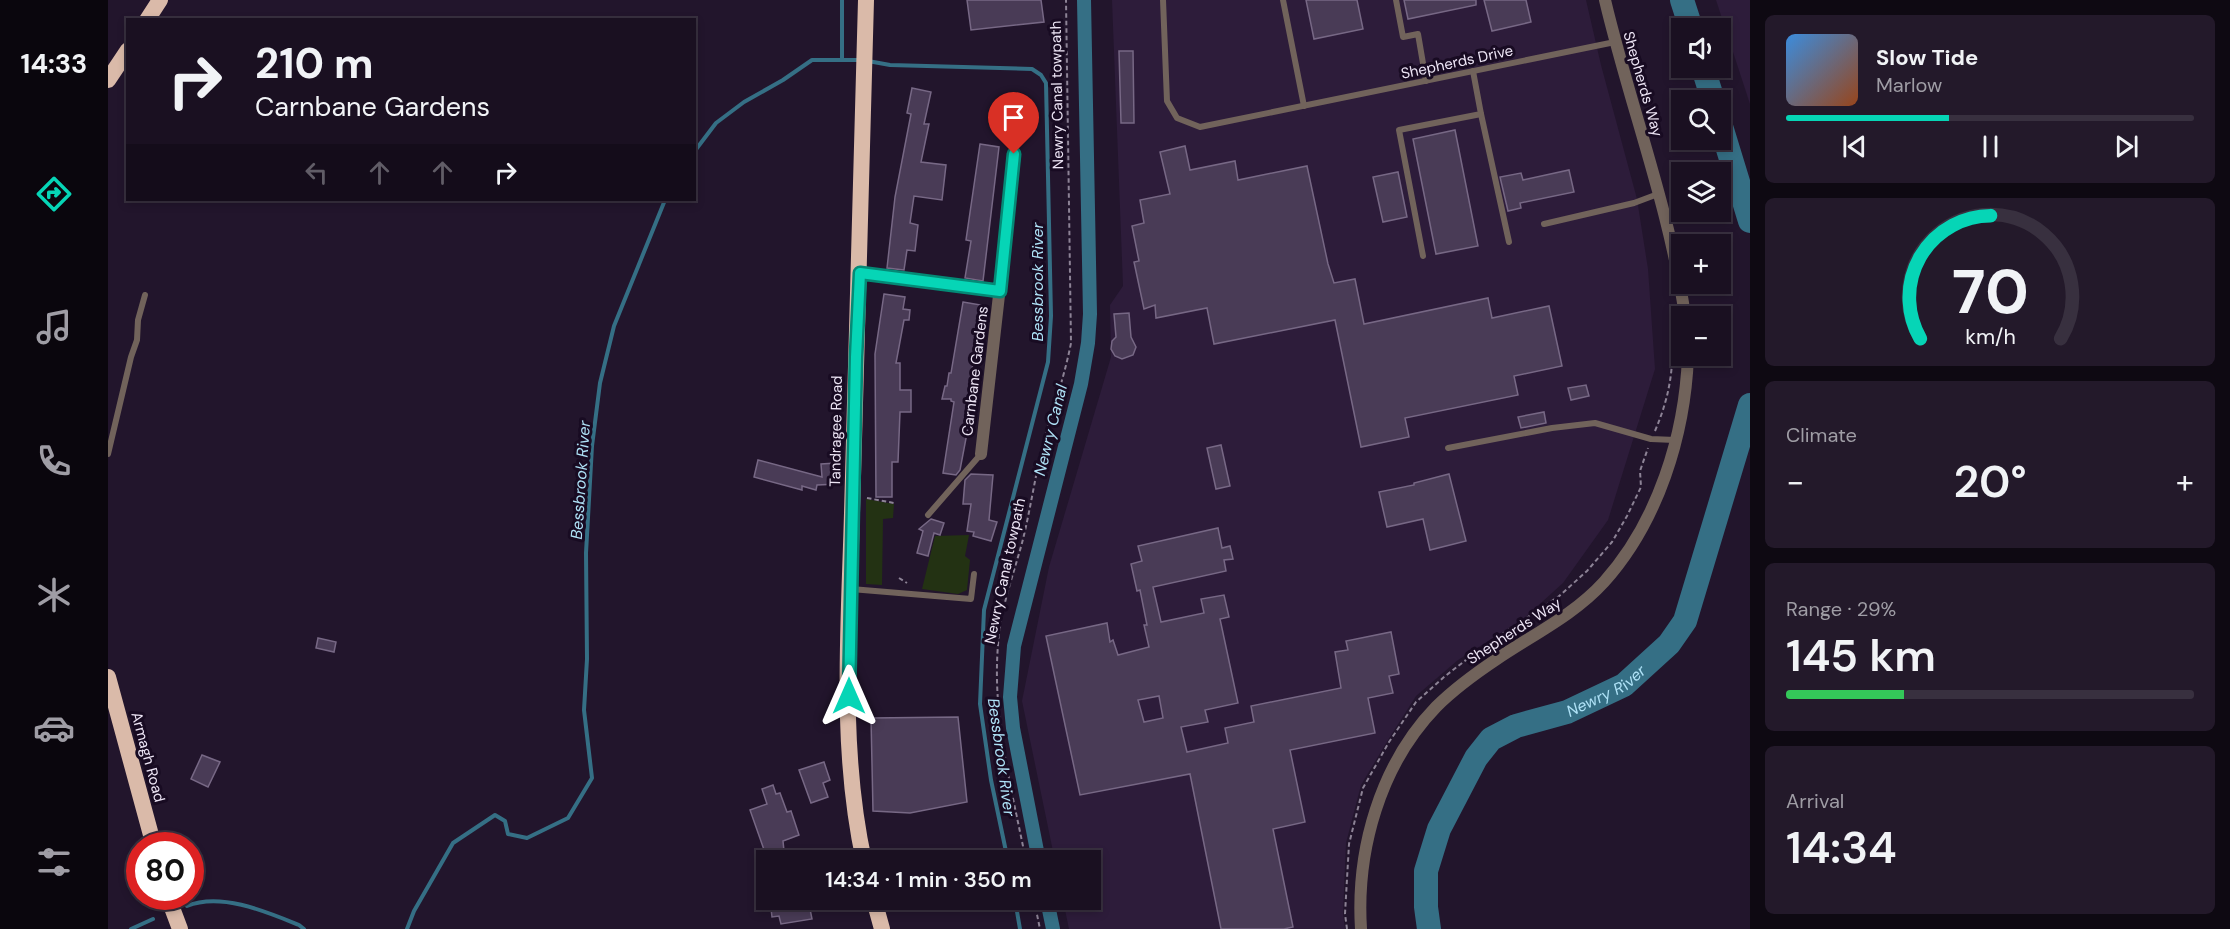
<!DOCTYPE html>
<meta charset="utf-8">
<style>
:root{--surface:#1a1021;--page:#23192a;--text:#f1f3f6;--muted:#9f9da5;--line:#38303f;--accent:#06d5b6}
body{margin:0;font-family:"DM Sans",sans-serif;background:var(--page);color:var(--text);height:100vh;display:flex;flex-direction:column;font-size:22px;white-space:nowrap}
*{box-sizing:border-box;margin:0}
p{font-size:20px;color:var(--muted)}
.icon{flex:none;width:33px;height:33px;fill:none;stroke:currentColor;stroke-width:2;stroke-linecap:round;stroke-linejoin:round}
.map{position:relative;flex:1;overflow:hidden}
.details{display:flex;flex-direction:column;gap:15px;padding:15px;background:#0e0912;width:480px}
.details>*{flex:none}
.hud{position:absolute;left:18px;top:18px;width:570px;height:183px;border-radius:0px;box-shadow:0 3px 9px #0003,0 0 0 2px var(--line);background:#1a1021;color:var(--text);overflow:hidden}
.tools{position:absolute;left:1563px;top:18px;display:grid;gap:12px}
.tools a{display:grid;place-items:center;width:60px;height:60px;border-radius:0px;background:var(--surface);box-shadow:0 3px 9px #0003,0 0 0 2px var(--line);font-size:30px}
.speed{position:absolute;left:18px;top:832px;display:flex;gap:12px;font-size:30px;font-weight:700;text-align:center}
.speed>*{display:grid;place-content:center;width:78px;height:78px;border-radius:50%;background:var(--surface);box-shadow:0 3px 9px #0003,0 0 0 2px var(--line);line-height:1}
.speed .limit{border:9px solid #d22;background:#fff;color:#111}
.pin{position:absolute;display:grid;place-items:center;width:51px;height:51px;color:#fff;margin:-62px -26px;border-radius:50% 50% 50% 0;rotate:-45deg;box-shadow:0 0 6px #0007}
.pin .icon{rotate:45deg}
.me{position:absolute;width:66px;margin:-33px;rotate:0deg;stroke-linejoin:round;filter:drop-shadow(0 0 4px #0008)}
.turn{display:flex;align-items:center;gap:21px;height:126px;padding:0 30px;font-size:27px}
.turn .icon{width:78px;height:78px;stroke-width:2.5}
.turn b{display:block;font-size:42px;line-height:51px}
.lanes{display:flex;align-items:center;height:57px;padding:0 30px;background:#0003;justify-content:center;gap:30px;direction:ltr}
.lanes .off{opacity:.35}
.big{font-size:45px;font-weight:600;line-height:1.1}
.details .tile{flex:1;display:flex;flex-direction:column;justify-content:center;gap:9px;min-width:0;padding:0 21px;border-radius:9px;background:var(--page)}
.details .dial{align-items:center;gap:0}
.dial svg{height:156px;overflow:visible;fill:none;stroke:var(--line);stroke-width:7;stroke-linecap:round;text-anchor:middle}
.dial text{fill:var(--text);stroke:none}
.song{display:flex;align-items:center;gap:18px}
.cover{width:72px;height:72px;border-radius:9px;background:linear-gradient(135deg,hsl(210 70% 55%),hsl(20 70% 35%))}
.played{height:6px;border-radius:3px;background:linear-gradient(90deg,var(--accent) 40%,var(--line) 40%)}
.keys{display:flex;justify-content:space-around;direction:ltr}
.heat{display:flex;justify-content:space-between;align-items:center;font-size:33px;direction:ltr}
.charge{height:9px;border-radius:4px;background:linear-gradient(90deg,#34c759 29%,var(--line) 0)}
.trip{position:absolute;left:648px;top:850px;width:345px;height:60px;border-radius:0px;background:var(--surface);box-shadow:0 3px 9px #0003,0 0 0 2px var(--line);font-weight:600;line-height:60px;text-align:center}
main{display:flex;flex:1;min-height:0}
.menu{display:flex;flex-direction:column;width:108px;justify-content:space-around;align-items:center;background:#0a060d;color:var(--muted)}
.menu .icon{width:42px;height:42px}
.menu .on{color:var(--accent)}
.menu b{font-size:27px;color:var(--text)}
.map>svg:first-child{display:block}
.built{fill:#2d1c3a}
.green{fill:#233213}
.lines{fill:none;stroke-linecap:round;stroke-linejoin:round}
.stream{stroke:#356f85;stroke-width:4}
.canal{stroke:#356f85;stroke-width:14}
.river{stroke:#356f85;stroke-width:24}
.building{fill:#493b56;stroke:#776885;stroke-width:1.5;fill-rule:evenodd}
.path{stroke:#8d8396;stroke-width:2;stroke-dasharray:4.5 3;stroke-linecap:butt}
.service{stroke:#71635b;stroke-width:6}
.minor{stroke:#71635b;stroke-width:12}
.trunk{stroke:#dabaa9;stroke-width:16}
.route-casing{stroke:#048a76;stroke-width:15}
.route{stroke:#06d5b6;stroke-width:10}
.labels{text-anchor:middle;stroke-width:6;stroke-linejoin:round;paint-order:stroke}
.street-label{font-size:15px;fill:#ede5f5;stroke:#180b22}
.water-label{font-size:16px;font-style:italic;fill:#afe2f7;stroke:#180b22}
</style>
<main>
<nav class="menu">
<b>14:33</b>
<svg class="icon on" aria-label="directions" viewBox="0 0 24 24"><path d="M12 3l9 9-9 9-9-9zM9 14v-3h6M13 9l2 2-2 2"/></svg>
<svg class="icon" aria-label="music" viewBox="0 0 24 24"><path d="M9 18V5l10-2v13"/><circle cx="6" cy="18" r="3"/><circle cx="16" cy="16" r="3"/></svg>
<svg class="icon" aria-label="phone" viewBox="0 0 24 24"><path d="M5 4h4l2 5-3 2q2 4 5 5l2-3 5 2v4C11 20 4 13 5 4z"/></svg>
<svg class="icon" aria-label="climate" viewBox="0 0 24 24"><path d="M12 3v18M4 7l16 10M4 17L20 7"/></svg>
<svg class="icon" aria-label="car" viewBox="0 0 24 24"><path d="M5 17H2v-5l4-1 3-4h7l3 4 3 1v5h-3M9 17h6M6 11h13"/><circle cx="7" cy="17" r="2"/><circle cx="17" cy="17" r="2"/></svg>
<svg class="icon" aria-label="filters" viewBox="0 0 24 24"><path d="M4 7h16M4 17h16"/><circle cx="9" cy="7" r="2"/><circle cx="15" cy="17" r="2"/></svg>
</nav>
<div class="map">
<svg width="1642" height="929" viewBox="0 0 1642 929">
<rect width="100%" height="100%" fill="#22152c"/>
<!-- built -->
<g class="built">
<polygon points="1004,0 1478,0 1493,65 1529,199 1540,269 1547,369 1500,520 1455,583 1414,620 1350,660 1308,696 1280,740 1253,785 1238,843 1235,914 1237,929 961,929 955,900 982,900 982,861 947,861 914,701 941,567 1003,357 1002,305 1015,286"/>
<polygon points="1608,0 1642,0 1642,104"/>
</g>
<!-- green -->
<g class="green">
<polygon points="758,499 786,504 785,518 775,519 774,585 758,584"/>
<polygon points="861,535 857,556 862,560 859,590 850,594 814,589 827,536"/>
</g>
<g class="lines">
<!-- stream -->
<g class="stream">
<polyline points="734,0 734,59"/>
<polyline points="760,61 782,65 924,69 933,75 938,83 943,316 940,362 876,610 872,704 883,780 900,861"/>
<polyline points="586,152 608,123 636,102 675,80 704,60 752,60"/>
<polyline points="907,900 912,929"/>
<path d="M79 906C113 892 159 912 191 925L196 929"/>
<polyline points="23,929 45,919"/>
<polyline points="299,929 306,911 345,843 387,815 397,821 400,834 419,838 460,818 484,778 476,710 479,659 478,553 484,446 492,383 506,326 557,200"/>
</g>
<!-- canal -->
<g class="canal">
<polyline points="931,861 905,728 902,697 906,646 973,384 980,343 982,314 976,0"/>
<polyline points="939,900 945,929"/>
</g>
<!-- river -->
<g class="river">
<polyline points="1574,0 1583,28"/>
<polyline points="1595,68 1605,100"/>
<polyline points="1612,123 1642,221"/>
<path id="s1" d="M1321 929 1318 907V871L1331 829 1368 758 1383 739 1408 726 1459 712 1516 685 1561 644 1577 621 1642 405"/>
</g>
</g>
<!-- building -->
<g class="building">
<polygon points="859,0 933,0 936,22 863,30"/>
<polygon points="1198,0 1249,0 1255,29 1206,39"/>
<polygon points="1296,0 1368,0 1368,5 1300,19"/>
<polygon points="1376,0 1418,0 1423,22 1384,31"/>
<polygon points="1011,51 1025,51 1026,123 1013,123"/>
<polygon points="804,88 823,92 816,124 821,124 813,162 838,165 834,200 806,196 802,223 810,225 807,251 799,250 796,270 779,268 787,197 803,114 799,113"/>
<polygon points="892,113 917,117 914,136 889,131"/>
<polygon points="1347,130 1370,246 1328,254 1305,139"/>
<polygon points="872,144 891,147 875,281 857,278 863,241 858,240"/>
<polygon points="1077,146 1082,170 1127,161 1130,180 1199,166 1220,264 1226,283 1247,279 1256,324 1380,298 1384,318 1441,306 1454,366 1406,376 1410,395 1297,418 1301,437 1253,447 1227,320 1106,344 1099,308 1048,318 1047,305 1036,309 1026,262 1031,261 1024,226 1036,223 1032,200 1062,194 1052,152"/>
<polygon points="1461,170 1466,192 1412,203 1413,208 1400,211 1392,177 1413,173 1415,180"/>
<polygon points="1290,172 1299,217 1275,222 1265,177"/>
<polygon points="776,294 797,297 795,309 802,310 801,320 796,320 788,363 792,363 792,390 803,390 803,412 792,412 790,462 784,462 784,497 768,497 767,354"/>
<polygon points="855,302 873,305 863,377 866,377 860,412 863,412 852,470 848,475 835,473 846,402 843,401 843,399 834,399 837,386 839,386 841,373 843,373"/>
<polygon points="1021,313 1023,337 1028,347 1025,355 1014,359 1007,356 1003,349 1004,341 1008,337 1006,314"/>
<polygon points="1478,385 1481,396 1463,400 1460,388"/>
<polygon points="1436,412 1438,423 1413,428 1410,417"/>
<polygon points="1113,445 1122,486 1108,489 1099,448"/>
<polygon points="650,460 714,477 713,464 728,463 729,481 731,481 731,484 709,485 708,490 694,486 694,490 646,477"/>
<polygon points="863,474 885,475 881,520 889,522 883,541 865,536 866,532 859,531 863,504 855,504 857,480"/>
<polygon points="1341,474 1358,541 1322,550 1315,519 1279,527 1271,492 1306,485 1306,483"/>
<polygon points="823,519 836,523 832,535 826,533 820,556 809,553 815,531 811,529"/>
<path d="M1110 528 1114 548 1122 546 1125 559 1116 560 1118 571 1045 587 1053 622 1096 613 1093 599 1116 595 1121 617 1112 619 1130 703 1097 710 1100 722 1073 727 1079 752 1120 743 1117 728 1146 722 1143 706 1233 688 1227 652 1240 650 1238 641 1283 632 1291 674 1281 676 1285 693 1260 698 1267 733 1182 750 1197 822 1165 829 1185 927 1176 929H1113L1082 774 972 795 938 636 999 623 1002 642 1005 640 1010 655 1041 647 1036 625H1039L1032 590 1029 591 1023 564 1034 561 1030 546ZM1051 696 1055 718 1036 722 1030 700Z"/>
<polygon points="210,638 228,642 226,652 208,648"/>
<polygon points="850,717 859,802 802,813 765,811 763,718"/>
<polygon points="94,755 112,762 100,787 83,779"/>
<polygon points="716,762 722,780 715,783 720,797 703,803 691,770"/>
<polygon points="665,785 668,794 672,793 679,812 683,811 691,835 675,841 677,861 660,861 642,810 659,804 654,789"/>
<polygon points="662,900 697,900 697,904 701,904 704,919 673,924 671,916 664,917"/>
</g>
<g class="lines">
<!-- path -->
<g class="path">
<path d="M1547 431C1564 391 1566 363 1564 320"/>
<polyline points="759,498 786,503"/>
<polyline points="791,578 799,583"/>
<path d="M918 861C904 790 884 718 890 645 892 610 905 576 914 543 921 516 925 489 931 462 940 422 955 384 963 343L958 0"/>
<polyline points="926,900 932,929"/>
<polyline points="1239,929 1237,914 1241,844 1255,788 1281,742 1308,702 1336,677 1376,646 1450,597 1479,571 1504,542 1519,516 1533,487 1532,471 1540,448"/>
</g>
<!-- service -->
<g class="service">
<polyline points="1055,0 1059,101 1069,118 1092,127 1507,42"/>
<polyline points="1175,0 1196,106"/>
<polyline points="1288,0 1295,37 1310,34 1318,81"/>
<polyline points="1373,114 1401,242"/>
<polyline points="1436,224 1526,203 1550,194"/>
<polyline points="1315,256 1291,130 1373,114 1365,71"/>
<polyline points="1340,448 1444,428 1487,423 1543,439 1567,440"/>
<polyline points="0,454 23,357 29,340 30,320 37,295"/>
<polyline points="820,515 873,454"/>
<polyline points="743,589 863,599 866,574"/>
</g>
<!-- minor -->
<g class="minor">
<path d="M1497 0C1522 106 1562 209 1577 316"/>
<polyline points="751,273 892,291"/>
<polyline points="873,454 907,154"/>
<path d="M1253 929C1248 850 1272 765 1328 707 1347 688 1368 673 1389 659 1426 634 1466 615 1496 582 1550 522 1577 435 1580 356"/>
</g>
<!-- trunk -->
<g class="trunk">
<polyline points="39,20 52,0"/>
<polyline points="0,80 20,50"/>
<polyline points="0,677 46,846"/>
<path d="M756 861C731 747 741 628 744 513 748 342 753 171 758 0"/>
<polyline points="60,897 72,929"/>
<polyline points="766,900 774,929"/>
</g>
</g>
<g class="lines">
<defs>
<polyline id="route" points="741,696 748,357 752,273 892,291 906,154"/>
</defs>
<!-- route casing -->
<use href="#route" class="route-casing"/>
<!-- route -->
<use href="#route" class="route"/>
</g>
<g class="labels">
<!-- street labels -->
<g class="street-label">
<text transform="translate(1349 62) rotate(-12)" y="5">Shepherds Drive</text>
<text transform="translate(1535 84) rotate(74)" y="5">Shepherds Way</text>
<text transform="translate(949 95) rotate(-91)" y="5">Newry Canal towpath</text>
<text transform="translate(867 371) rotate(-83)" y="5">Carnbane Gardens</text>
<text transform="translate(728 431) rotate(-89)" y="5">Tandragee Road</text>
<text transform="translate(897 571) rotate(-78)" y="5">Newry Canal towpath</text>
<text transform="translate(1406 631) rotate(-33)" y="5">Shepherds Way</text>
<text transform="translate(40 757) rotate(75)" y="5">Armagh Road</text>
</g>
<!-- water labels -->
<g class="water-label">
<text transform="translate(929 282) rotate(-90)" y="6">Bessbrook River</text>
<text transform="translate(942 430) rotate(-76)" y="6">Newry Canal</text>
<text transform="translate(472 480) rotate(-86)" y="6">Bessbrook River</text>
<text dy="6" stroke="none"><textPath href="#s1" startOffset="332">Newry River</textPath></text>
<text transform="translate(894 757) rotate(82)" y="6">Bessbrook River</text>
</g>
</g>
</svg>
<div class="tools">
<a><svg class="icon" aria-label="sound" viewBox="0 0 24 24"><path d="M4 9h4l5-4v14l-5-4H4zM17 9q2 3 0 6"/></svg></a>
<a><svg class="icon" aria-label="search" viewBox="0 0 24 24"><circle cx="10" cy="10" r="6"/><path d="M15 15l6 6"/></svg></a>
<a><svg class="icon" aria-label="layers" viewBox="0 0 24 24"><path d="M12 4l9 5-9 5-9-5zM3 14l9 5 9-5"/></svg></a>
<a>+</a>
<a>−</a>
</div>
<div class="speed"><div class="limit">80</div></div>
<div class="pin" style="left:906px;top:154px;background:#d93025"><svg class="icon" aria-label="arrive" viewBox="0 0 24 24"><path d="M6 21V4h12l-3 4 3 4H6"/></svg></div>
<svg class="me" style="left:741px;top:696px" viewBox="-20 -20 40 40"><path d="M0-17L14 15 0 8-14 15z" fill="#06d5b6" stroke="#fff" stroke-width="4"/></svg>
<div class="trip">14:34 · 1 min · 350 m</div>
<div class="hud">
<div class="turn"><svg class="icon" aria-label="right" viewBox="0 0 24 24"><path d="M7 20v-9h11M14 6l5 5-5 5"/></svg><div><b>210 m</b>Carnbane Gardens</div></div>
<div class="lanes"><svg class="icon off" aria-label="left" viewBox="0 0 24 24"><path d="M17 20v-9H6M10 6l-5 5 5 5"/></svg><svg class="icon off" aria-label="ahead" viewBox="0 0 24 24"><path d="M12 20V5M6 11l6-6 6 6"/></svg><svg class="icon off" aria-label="ahead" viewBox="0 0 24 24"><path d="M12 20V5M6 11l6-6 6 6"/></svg><svg class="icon" aria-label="right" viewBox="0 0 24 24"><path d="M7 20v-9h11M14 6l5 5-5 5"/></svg></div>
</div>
</div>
<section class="details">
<div class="tile">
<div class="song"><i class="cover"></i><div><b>Slow Tide</b><p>Marlow</p></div></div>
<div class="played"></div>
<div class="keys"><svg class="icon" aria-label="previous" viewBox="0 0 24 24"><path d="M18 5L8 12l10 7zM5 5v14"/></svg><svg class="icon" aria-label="pause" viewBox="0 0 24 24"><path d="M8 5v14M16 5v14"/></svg><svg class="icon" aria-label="next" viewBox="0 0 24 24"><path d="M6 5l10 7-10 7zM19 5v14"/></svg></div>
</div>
<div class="tile dial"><svg viewBox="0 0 100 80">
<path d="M14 69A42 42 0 1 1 86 69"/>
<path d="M14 69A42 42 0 0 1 50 6" stroke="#06d5b6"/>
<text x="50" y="56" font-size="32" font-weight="700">70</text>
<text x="50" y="72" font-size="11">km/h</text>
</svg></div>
<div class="tile"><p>Climate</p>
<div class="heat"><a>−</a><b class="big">20°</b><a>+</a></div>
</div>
<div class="tile"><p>Range · 29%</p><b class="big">145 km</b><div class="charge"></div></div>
<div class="tile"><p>Arrival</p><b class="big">14:34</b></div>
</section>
</main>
